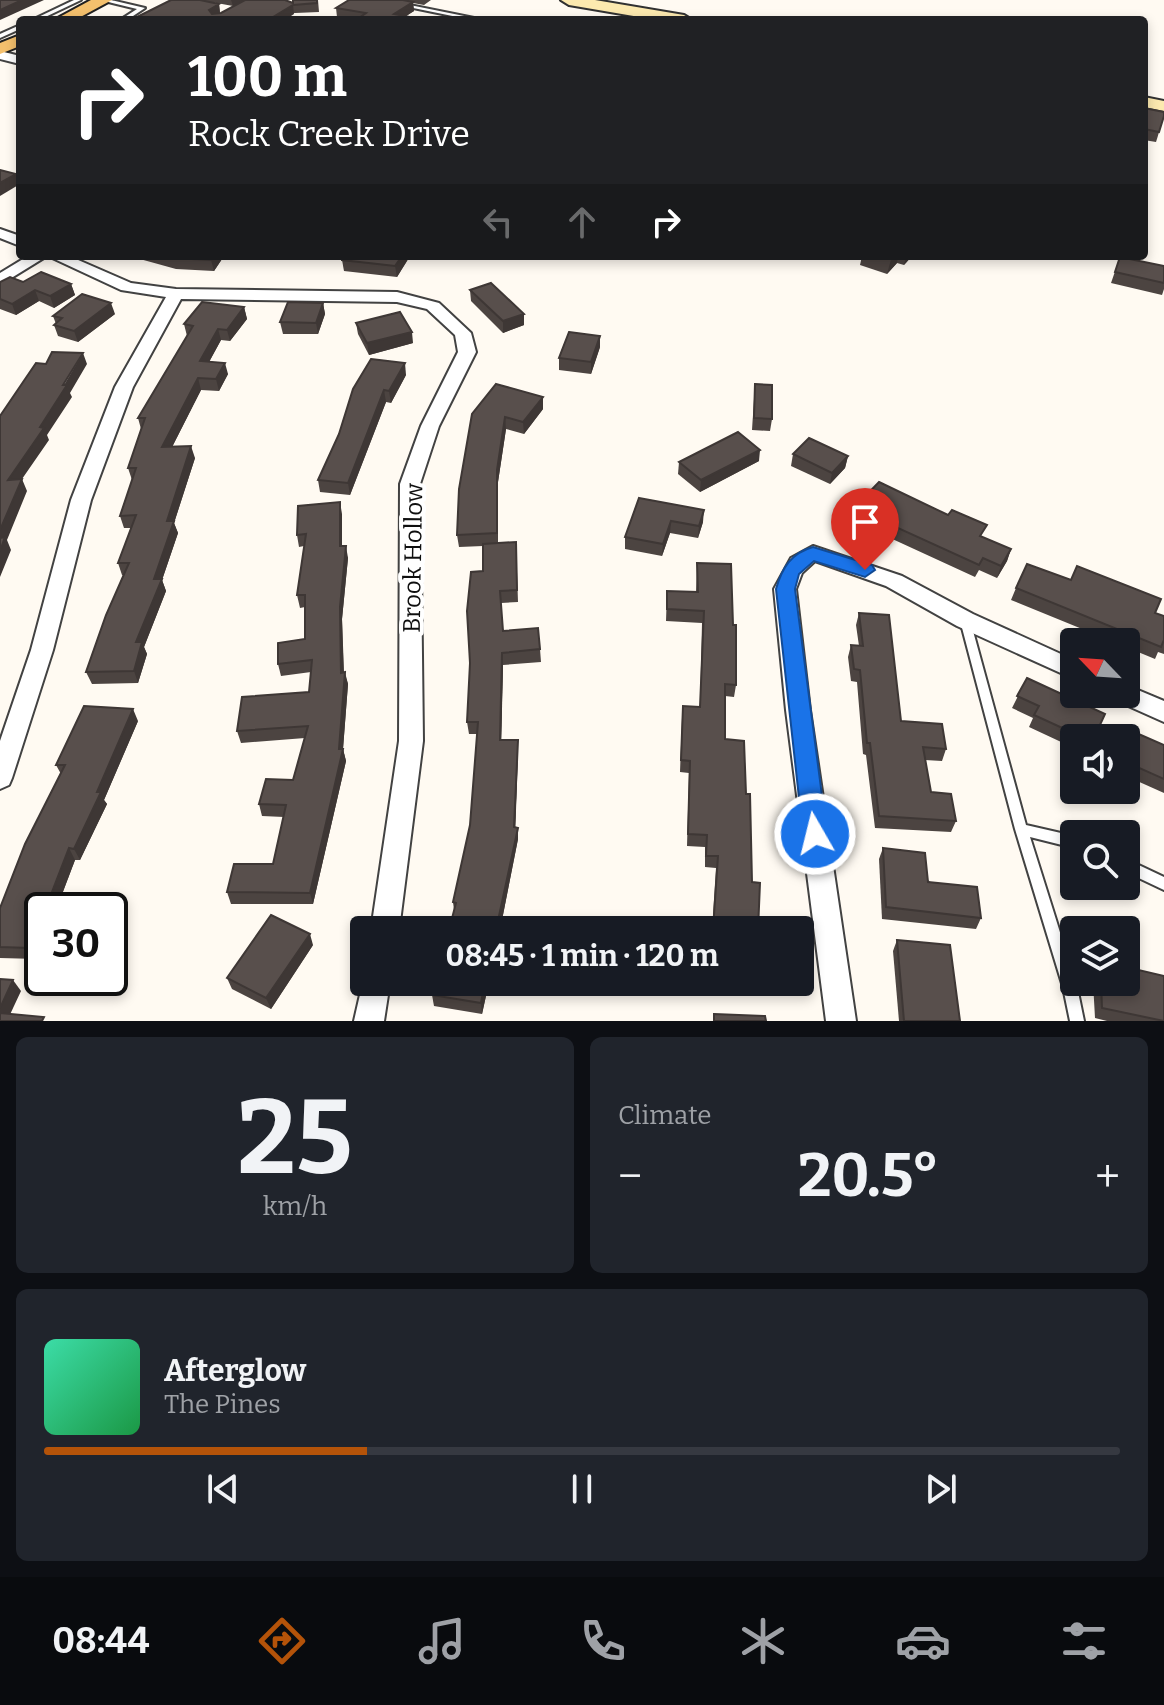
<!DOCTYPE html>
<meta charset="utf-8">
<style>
:root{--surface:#171b24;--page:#20242c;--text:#f1f3f6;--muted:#9ea1a6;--line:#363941;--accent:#b45309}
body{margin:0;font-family:Bitter,serif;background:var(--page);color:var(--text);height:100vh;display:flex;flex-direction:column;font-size:30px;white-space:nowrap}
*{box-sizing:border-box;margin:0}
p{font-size:26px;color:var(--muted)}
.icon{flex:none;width:44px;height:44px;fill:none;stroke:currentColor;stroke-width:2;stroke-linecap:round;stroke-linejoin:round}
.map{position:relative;height:1021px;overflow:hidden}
.panel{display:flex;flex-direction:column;gap:16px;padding:16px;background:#0d0f14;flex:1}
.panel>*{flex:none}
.banner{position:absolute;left:16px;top:16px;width:1132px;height:244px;border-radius:8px;box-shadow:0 4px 12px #0003;background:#202124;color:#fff;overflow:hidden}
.needle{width:52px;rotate:295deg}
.tools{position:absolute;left:1060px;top:628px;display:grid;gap:16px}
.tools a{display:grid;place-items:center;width:80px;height:80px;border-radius:8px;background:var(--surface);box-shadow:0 4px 12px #0003;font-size:40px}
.speed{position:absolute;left:24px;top:892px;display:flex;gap:16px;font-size:40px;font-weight:700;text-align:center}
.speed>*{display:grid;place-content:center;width:104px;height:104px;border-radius:50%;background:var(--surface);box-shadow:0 4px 12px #0003;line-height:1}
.speed .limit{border:4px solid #111;border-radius:12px;background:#fff;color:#111}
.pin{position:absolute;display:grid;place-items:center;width:68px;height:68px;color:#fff;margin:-82px -34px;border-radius:50% 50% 50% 0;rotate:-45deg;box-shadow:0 0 8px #0007}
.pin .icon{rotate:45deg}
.me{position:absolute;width:88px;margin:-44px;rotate:352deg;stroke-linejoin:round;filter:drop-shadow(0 0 6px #0008)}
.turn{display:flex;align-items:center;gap:28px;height:168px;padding:0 40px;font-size:36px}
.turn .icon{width:104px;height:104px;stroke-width:2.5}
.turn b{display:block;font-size:56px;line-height:68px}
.lanes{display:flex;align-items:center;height:76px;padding:0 40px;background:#0003;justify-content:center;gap:40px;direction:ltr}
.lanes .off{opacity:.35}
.big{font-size:60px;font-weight:700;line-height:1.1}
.panel .tile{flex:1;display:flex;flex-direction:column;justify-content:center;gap:12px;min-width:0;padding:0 28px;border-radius:12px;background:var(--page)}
.panel .dial{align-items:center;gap:0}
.dial b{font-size:104px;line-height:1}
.song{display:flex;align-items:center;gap:24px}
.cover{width:96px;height:96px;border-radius:12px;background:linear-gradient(135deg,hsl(160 70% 55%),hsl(140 70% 35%))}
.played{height:8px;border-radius:4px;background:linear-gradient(90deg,var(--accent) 30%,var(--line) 30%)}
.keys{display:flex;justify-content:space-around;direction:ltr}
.heat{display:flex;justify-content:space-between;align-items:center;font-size:44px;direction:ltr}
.panel .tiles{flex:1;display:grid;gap:16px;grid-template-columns:1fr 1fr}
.tile:last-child{grid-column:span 2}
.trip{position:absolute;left:350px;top:916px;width:464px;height:80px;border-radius:8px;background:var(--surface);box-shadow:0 4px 12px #0003;font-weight:700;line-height:80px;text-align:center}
.dock{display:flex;height:128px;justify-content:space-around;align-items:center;background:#090b0e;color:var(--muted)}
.dock .icon{width:56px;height:56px}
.dock .active{color:var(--accent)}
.dock b{font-size:36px;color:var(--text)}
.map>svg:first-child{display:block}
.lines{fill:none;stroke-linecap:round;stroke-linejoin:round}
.lane-casing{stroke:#424242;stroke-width:4}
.street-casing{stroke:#424242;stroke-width:4}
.secondary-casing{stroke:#313131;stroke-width:4}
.primary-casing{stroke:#202020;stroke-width:4}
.lane{fill:#fff;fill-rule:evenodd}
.street{fill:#fff;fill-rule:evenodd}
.secondary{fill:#fce9af;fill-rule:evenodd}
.primary{fill:#f4c06d;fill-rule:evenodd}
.wall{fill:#4c4441;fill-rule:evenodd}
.shaded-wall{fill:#3e3735}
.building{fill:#584f4c;stroke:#3e3735;stroke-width:2}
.route{fill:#1a73e8;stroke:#114b97;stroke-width:2}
.labels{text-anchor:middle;stroke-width:8;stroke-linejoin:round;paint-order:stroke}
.street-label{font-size:24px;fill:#0f0f0f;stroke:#fff}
</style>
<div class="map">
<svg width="1164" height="1021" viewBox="0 0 1164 1021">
<rect width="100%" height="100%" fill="#fffaf2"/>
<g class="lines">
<defs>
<g id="lane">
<polygon points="74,0 81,0 39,20 32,20"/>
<polygon points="100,0 111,0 145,8 127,20 120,20 137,9"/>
<polygon points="374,0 385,0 484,20 472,20"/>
<polygon points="20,25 20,29 0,38 0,34"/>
<polygon points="965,616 969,617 970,620 1026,825 1074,836 1074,848 1030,837 1074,977 1074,982 1076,982 1077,987 1084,1021 1070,1021 1063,987 1015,829 960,620 961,617"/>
<polygon points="1126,859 1164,877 1164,890 1126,872"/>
</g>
<g id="street">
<polygon points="0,51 20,56 20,64 0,59"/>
<polygon points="0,229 20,236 20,246 0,238"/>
<polygon points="28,256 47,256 0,285 0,273"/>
<polygon points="48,256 69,256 131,283 176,289 397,292 439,303 471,333 476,352 439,426 420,484 423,741 399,930 371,930 399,741 400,484 421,426 458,352 455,335 427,309 397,302 181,299 133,387 91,500 53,650 12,778 9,785 0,789 0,741 31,650 71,500 115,387 166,297 121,290"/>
<polygon points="813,546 902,576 973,614 1074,660 1074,679 957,626 886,586 815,561 802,573 796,589 810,710 856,1021 826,1021 786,710 774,589 791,558"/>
<polygon points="1126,685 1164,701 1164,722 1117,701 1113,694 1126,694"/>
<polygon points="364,977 364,982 390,982 384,1021 354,1021"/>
</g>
<g id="secondary">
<polygon points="561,0 595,0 684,15 692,20 657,20 569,5"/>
<polygon points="1144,97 1164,101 1164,111 1144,107"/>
</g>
<g id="primary">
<polygon points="91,0 112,0 75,20 54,20"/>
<polygon points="20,35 20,46 0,54 0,43"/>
</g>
</defs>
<!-- lane casing -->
<use href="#lane" class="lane-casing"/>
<!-- street casing -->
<use href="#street" class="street-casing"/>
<!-- secondary casing -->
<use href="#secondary" class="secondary-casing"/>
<!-- primary casing -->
<use href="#primary" class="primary-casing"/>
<!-- lane -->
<use href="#lane" class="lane"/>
<!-- street -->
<use href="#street" class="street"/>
<!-- secondary -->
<use href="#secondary" class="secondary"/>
<!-- primary -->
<use href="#primary" class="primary"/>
</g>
<!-- wall -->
<g class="wall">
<path d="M171 0H285L293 3 318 0 319 12 131 20ZM211 2 233 6 238 4 220 13 219 4Z"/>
<polygon points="349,0 431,0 424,5 413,3 414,11 406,16 425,20 353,20 337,17 336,8"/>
<polygon points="1144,108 1164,116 1156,142 1144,140"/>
<polygon points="129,256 224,256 214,271 176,269"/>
<polygon points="410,256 397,277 344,271 342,260"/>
<polygon points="862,256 912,256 904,265 897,263 887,274 860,265"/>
<polygon points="1120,257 1164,266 1164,289 1162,295 1111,283"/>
<polygon points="0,282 23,282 71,284 75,295 54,308 39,301 16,315 0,309"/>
<polygon points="470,290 524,314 524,325 503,333 471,301"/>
<polygon points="323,303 325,314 318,334 283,334 280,322"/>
<polygon points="244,307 247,319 230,341 221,340 209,362 228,374 219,391 201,390 172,447 195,458 174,523 178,533 162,580 166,591 144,647 147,654 138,683 92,684 86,672 123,575 122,575 118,563 131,528 124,528 120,516 132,480 128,468 141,429 138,418 187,336 184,324"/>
<polygon points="115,314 78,342 58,336 54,325 56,324 53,316"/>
<polygon points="356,323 413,343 369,355 358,334"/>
<polygon points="600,347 591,374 559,370 559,358"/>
<polygon points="406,375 391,403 386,402 350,495 320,492 318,480 339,434 353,389"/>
<polygon points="755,384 772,419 770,431 752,430"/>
<polygon points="543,409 524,434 506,429 498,482 498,543 516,542 518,602 501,603 503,631 540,649 541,662 503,665 501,740 518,740 518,752 515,827 518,839 500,930 449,930 454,910 453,902 470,825 477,734 469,734 467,722 483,571 483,546 459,547 457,535 472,414"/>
<polygon points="793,454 848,456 845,468 830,484 791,466"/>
<polygon points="759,461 700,492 678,474 679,462"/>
<polygon points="639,498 703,522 698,538 670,533 662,556 625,549 625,537"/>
<polygon points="854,508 983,537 1011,549 1007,561 997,578 979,570 975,577 851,520"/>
<polygon points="342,514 342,546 348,558 342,619 344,672 348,684 343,749 346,761 313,904 231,904 227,892 273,864 284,817 262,816 259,804 293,780 305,738 241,743 237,731 309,692 311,672 281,676 278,664 305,639 305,607 300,608 297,595 304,546 299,547 297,535"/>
<polygon points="697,563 736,685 734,697 725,696 725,739 746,794 752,882 758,930 712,930 716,868 705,867 705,847 687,846 689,773 680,772 682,718 683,706 700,707 702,623 666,621 667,591 696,592"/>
<polygon points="1016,588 1155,613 1164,616 1164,654 1158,652 1155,659 1126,647 1126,642 1114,642 1011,600"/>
<polygon points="859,613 901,721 946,749 942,761 925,760 931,792 956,821 951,832 875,828 866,755 863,754 857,682 851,681 848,657 851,645 859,646 856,625"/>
<polygon points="1027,678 1094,738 1074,738 1074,748 1029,727 1033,718 1012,708"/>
<polygon points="138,721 104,800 107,804 80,860 75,860 56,910 42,910 42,946 37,959 0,958 0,908 61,774 56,765"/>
<polygon points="1134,732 1164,745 1164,793 1126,776 1126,748"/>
<polygon points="883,848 981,918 976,929 882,919 879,859"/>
<polygon points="897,940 960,1021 899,1021 893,951"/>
<polygon points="313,945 271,1009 232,989 227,978"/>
<polygon points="1134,969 1164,1021 1107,1021 1095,1018 1093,982 1126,982"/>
<polygon points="435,982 489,982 482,1014 434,1006 432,995"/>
</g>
<!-- shaded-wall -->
<g class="shaded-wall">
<polygon points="22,0 44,0 0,20 0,10"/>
<polygon points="231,0 248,0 233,6"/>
<polygon points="413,2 414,11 400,20 394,14"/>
<polygon points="219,4 220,13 211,19 209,10"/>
<polygon points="293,5 294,14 285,20 268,20"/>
<polygon points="16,174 20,184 0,196 0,183"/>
<polygon points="214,256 224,256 214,271 211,260"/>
<polygon points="402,256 410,256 397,277 395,266"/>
<polygon points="892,256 898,256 897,263 887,274"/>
<polygon points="906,256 912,256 904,265"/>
<polygon points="71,284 75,295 54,308 50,296"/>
<polygon points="35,290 39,301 16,315 12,304"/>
<polygon points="111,303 115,314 78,342 74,331"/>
<polygon points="323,303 325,314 318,334 316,323"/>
<polygon points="244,307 247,319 230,341 227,330"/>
<polygon points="524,314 524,325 503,333 503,321"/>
<polygon points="218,329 221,340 203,373 200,361"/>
<polygon points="412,332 413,343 369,355 367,343"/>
<polygon points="600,336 600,347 591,374 591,362"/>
<polygon points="83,353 87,364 70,393 72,397 47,435 49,440 22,479 27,491 7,540 11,550 0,577 0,530 8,480"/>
<polygon points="225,363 228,374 219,391 216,379"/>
<polygon points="405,363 406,375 391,403 389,391"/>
<polygon points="198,378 201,390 166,459 162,447"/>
<polygon points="384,390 386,402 350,495 348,483"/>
<polygon points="543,397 543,409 524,434 523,422"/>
<polygon points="505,417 506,429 498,482 498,546 497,470"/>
<polygon points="191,446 195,458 174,523 178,533 162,580 166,591 144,647 147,654 138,683 134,671 136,642 154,579 167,521"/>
<polygon points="760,450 759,461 700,492 701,480"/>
<polygon points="848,456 845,468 830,484 832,473"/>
<polygon points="340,502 342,514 342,558 340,546"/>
<polygon points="704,510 703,522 698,538 699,526"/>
<polygon points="671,521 670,533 662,556 663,544"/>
<polygon points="346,546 348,558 342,619 344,685 341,673 340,607"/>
<polygon points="1011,549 1007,561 997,578 1001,566"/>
<polygon points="502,653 503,665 501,752 500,740"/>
<polygon points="345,672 348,684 343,749 346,761 313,904 310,893 339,749"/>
<polygon points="133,709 138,721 104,800 107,804 80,860 74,849 97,792"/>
<polygon points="518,740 518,752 515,839 514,827"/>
<polygon points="518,828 518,839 500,930 496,930"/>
<polygon points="69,848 75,860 56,910 45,910"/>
<polygon points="42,917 42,946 37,959 30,948"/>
<polygon points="310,934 313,945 271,1009 266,998"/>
<polygon points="13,980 21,991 7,1021 0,1015 0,1008"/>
<polygon points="485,982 489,982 482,1014 481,1003"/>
</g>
<!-- building -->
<g class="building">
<polygon points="0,0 22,0 0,10"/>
<polygon points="171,0 200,0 219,4 209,10 212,14 221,13 245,0 285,0 293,3 293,0 317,0 317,3 293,5 268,20 131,20"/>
<polygon points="349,0 403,0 413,2 394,14 425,20 356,20 366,13 336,8"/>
<polygon points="1144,108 1164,112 1164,116 1159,132 1144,129"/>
<polygon points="0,170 16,174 0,183"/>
<polygon points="166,256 214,256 211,260 173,258"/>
<polygon points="342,256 402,256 395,266 342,260"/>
<polygon points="1120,257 1164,266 1164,283 1115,272"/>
<polygon points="41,272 71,284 50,296 35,290 12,304 0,299 0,282 10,277 23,282"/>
<polygon points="491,283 524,314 503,321 470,290"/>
<polygon points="82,294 111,303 74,331 54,325 62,318 53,316"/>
<polygon points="202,302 244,307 227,330 218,329 200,361 225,363 216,379 198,378 162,447 191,446 167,521 174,521 154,579 162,579 136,642 142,642 134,671 86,672 106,615 129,563 118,563 136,515 120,516 136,468 128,468 145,418 138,418 193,326 184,324"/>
<polygon points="288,302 323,303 316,323 280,322"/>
<polygon points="400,312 412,332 367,343 356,323"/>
<polygon points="569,332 600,336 591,362 559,358"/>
<polygon points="52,352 83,353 63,385 67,385 40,427 44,428 8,480 22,479 0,530 0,416 36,363 46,364"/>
<polygon points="371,359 405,363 389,391 384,390 348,483 318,480 339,434 353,389"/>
<polygon points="496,384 543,397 523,422 505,417 497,470 497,533 457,535 459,489 472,414"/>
<polygon points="755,384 772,385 772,419 754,418"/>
<polygon points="738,432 760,450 701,480 679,462"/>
<polygon points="809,438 848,456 832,473 793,454"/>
<polygon points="879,482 948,515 952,510 987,525 980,536 1011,549 1001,566 983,558 979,565 854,508"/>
<polygon points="639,498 704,510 699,526 671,521 663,544 625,537"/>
<polygon points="340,502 340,546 346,546 340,607 341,673 345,672 339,749 343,749 310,893 227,892 234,864 273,864 286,805 259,804 266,779 293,780 308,726 237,731 242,697 309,692 312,660 278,664 278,643 305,639 305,595 297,595 306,534 297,535 298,506"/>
<polygon points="5,537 0,551 0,538"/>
<polygon points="516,542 517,590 500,591 503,631 538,628 540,649 502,653 500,740 518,740 514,827 518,828 496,930 449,930 456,903 453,902 470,825 478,722 467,722 470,663 467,611 471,572 483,571 483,544"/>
<polygon points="697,563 731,564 733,625 736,625 736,685 725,684 725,739 744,741 746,794 750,794 752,882 760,883 758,930 713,930 718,856 706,856 707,835 688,834 690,761 681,760 683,706 700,707 704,611 667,609 667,591 698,592"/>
<polygon points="1027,564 1071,580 1077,566 1161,599 1155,613 1164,616 1164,640 1161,647 1016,588"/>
<polygon points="859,613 889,615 901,721 942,724 946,749 923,747 931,792 951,794 956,821 879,816 870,743 867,743 860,670 854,669 851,645 863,646"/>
<polygon points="1027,678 1105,714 1094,738 1084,738 1034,715 1039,706 1017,696"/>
<polygon points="84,706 133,709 97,792 101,792 74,849 69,848 45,910 42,910 42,917 30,948 0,947 0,908 25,844 65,765 56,765"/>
<polygon points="1134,732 1164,745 1164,779 1126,762 1126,753"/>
<polygon points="883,848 925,853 928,882 977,887 981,918 886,907"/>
<polygon points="271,915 310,934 266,998 227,978"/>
<polygon points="1126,937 1132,938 1134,969 1164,976 1164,1021 1102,1008 1101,982 1126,982"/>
<polygon points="897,940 950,945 960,1021 904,1021"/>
<polygon points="0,979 13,980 0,1008"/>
<polygon points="435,982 485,982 481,1003 432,995"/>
<polygon points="0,1013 44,1017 42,1021 0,1021"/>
<polygon points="714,1014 765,1016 766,1021 714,1021"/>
</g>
<!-- route -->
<path class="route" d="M813 547 872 565 875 570 865 577 814 561 799 574 795 589 827 834 823 842 815 845 807 842 803 834 776 589C782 568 791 553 813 547Z"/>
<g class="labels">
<!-- street labels -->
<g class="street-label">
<text transform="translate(413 558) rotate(-89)" y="8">Brook Hollow</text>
</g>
</g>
</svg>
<div class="tools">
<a><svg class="needle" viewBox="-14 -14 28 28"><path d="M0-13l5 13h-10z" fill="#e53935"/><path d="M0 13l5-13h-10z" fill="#9ea1a6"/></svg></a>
<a><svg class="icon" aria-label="sound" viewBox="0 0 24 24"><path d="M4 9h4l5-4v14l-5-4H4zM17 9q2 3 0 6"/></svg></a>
<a><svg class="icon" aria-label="search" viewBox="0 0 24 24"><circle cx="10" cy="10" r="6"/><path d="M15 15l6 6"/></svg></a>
<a><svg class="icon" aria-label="layers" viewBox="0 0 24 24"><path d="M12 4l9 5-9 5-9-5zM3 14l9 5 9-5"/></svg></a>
</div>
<div class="speed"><div class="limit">30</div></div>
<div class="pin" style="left:865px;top:570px;background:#d93025"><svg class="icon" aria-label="arrive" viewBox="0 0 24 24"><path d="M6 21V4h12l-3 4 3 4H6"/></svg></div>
<svg class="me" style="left:815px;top:834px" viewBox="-20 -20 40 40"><circle r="17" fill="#1a73e8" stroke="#fff" stroke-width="3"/><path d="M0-11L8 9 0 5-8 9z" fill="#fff"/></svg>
<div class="trip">08:45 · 1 min · 120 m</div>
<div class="banner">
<div class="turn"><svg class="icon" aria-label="right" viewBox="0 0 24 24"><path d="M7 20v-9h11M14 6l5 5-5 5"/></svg><div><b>100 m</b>Rock Creek Drive</div></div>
<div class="lanes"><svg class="icon off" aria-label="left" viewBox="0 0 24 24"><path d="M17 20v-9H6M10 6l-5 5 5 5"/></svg><svg class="icon off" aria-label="ahead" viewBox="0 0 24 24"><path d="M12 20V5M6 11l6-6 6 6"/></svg><svg class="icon" aria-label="right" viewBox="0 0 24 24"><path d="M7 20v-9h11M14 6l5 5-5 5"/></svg></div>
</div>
</div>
<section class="panel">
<div class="tiles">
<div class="tile dial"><b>25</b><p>km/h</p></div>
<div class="tile"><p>Climate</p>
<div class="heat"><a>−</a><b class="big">20.5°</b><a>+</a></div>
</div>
<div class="tile">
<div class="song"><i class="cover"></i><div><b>Afterglow</b><p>The Pines</p></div></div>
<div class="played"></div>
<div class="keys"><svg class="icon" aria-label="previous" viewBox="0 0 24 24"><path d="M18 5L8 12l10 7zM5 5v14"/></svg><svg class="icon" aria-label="pause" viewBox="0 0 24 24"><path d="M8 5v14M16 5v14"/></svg><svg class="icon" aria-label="next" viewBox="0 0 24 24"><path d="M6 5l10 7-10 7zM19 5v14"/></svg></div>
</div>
</div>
</section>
<nav class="dock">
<b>08:44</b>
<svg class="icon active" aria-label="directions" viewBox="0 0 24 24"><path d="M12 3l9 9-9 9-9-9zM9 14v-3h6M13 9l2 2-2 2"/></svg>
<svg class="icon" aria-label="music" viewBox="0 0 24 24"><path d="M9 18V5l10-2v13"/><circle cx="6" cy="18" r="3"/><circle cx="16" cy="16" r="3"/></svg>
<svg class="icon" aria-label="phone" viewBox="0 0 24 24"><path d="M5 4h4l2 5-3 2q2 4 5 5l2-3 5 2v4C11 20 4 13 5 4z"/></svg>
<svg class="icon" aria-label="climate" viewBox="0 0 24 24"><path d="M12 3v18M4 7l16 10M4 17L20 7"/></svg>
<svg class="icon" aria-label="car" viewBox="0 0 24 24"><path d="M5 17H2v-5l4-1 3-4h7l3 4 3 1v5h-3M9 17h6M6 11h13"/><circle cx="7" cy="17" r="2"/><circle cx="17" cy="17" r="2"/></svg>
<svg class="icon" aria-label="filters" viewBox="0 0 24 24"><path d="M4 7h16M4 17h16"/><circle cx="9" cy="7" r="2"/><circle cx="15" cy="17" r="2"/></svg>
</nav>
